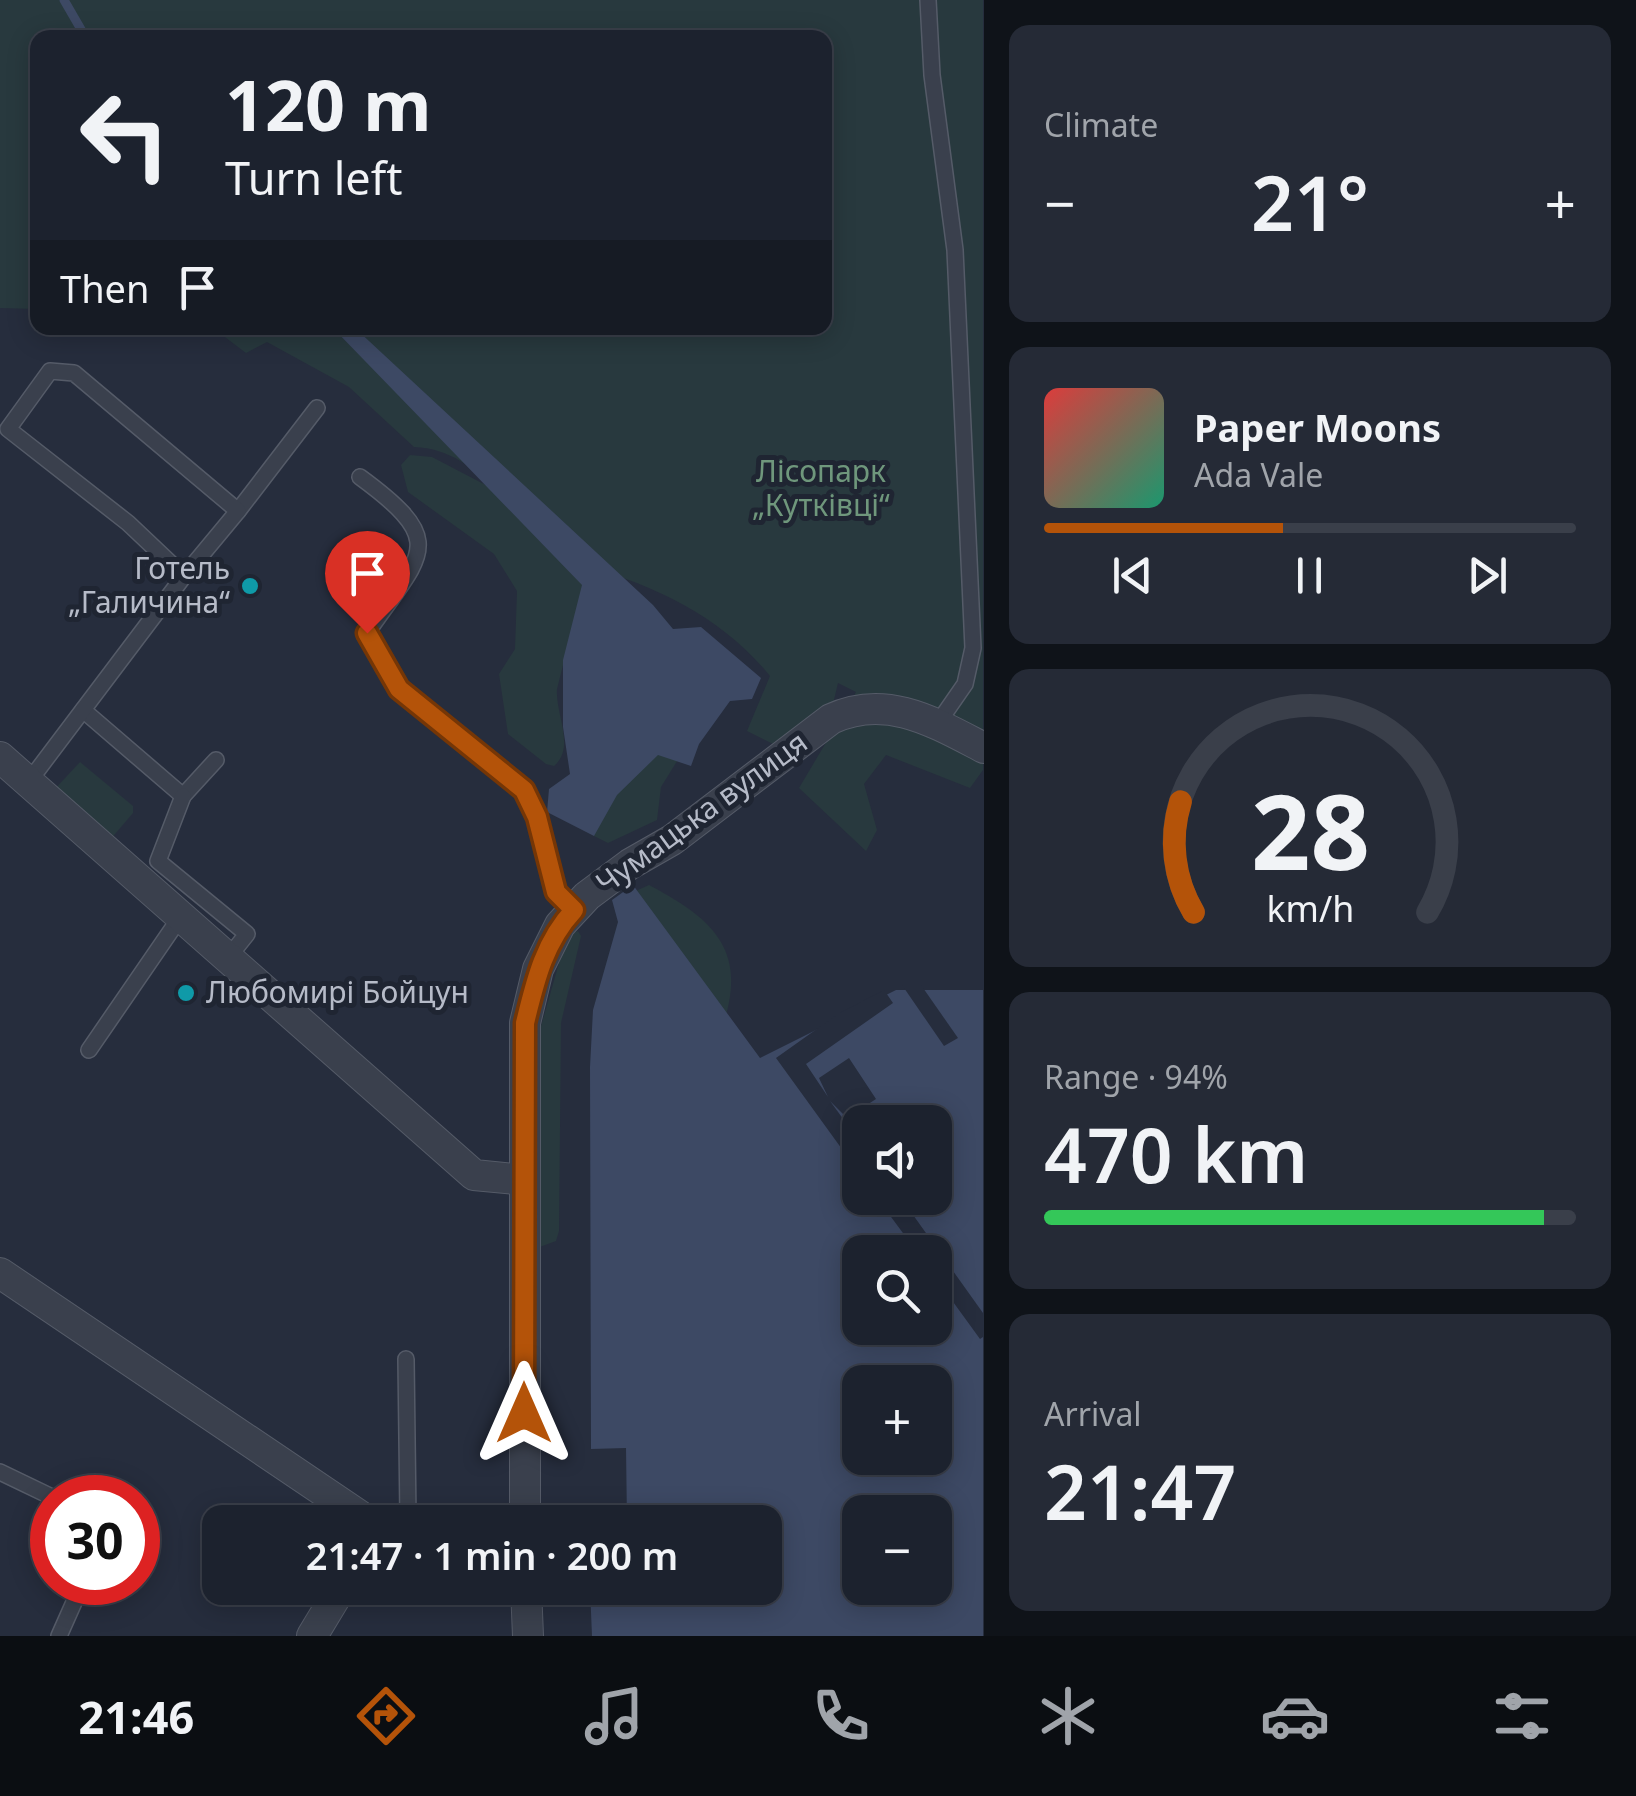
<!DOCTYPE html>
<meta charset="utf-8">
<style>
:root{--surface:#1c222e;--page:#252a36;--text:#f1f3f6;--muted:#a0a4aa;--line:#3a3f4a;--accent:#b45309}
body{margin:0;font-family:"Noto Sans",sans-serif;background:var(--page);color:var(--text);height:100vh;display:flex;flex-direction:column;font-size:38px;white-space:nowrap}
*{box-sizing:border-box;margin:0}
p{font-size:32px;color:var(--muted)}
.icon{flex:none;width:55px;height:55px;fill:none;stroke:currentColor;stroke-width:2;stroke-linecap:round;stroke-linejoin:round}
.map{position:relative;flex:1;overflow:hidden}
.side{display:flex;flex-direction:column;gap:25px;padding:25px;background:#0f1319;width:652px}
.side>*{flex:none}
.banner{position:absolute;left:30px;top:30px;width:802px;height:305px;border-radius:20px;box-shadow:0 5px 25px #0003,0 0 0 2px var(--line);background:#1c222e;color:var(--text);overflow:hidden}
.buttons{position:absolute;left:842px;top:1105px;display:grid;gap:20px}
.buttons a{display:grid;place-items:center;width:110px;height:110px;border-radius:20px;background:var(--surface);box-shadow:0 5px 25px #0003,0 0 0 2px var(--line);font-size:50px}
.speed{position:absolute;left:30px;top:1475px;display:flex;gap:20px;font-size:50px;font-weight:700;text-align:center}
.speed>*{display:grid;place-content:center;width:130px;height:130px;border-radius:50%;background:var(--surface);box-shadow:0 5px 25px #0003,0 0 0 2px var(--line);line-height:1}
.speed .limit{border:15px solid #d22;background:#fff;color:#111}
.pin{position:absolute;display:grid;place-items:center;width:85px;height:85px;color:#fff;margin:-102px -42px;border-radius:50% 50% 50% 0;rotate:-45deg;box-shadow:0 0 10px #0007}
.pin .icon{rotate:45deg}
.me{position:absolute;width:110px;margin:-55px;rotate:0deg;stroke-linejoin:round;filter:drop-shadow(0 0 8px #0008)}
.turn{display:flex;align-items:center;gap:35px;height:210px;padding:0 30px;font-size:45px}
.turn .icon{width:130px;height:130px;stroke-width:2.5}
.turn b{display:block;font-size:70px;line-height:85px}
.then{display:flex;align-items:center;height:95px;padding:0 30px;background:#0003;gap:20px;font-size:38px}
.big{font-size:75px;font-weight:600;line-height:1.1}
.side .widget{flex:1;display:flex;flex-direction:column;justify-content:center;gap:15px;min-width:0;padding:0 35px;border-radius:20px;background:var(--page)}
.side .dial{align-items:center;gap:0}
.dial svg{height:260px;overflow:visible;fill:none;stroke:var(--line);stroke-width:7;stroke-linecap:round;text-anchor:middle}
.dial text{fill:var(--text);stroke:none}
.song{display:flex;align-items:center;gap:30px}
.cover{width:120px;height:120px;border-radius:15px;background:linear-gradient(135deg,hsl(0 70% 55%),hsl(160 70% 35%))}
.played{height:10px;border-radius:5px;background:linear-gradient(90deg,var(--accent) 45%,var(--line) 45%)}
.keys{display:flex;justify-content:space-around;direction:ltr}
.heat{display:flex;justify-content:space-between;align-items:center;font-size:55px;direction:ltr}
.charge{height:15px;border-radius:8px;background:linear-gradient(90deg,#34c759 94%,var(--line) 0)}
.trip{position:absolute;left:202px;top:1505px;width:580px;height:100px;border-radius:20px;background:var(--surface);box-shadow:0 5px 25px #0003,0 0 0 2px var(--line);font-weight:600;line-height:100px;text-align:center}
.tab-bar{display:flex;height:160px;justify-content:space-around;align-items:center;background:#0b0e12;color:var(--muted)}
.tab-bar .icon{width:70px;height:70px}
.tab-bar .active{color:var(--accent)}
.tab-bar b{font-size:45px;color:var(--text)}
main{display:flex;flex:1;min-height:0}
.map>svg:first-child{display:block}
.green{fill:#28393e}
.water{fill:#3d4964;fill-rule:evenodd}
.pier{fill:#262d3d}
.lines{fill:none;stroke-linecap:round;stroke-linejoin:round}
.stream{stroke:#3d4964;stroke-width:9}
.service-casing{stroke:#555b68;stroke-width:18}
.minor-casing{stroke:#555b68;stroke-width:32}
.service{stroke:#3a404d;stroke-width:15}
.minor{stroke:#3a404d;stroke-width:30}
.route-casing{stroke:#753606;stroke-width:25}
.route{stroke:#b45309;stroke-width:18}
.culture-dot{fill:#0f9aa8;stroke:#1f2532;stroke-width:4}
.labels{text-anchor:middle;stroke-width:10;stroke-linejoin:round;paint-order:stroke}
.park-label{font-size:30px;fill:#6f977c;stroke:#1f2532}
.poi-label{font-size:30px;fill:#b6bbc8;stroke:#1f2532;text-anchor:end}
.street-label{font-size:30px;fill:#b6bbc8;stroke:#1f2532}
</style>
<main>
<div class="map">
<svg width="984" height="1636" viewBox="0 0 984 1636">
<rect width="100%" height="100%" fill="#262d3d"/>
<!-- green -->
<g class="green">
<path d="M0 0H983V770L970 788 886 755 864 784 877 830 866 851 799 788 856 692 838 683 832 708 777 746 747 731 770 676C722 617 659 588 588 566L557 689C555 713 576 748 554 766L546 764 508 734 499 674 515 649 517 591 494 554 408 492 401 465 410 455 432 457 501 493C476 469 449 448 414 447L349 387 267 342 246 353 213 328H825V38H38L37 309 0 308Z"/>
<polygon points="650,740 687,745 661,787 657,820 608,843 594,836 593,819"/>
<polygon points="80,762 133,806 133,813 109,841 53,791"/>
<path d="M649 885C705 915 746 944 726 1015L629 894Z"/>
<polygon points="578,931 581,936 561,1023 559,1231 556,1241 537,1248 539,1033 567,935"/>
</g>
<!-- water -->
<g class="water">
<polygon points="333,328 355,328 653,605 673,629 701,627 761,678 752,699 730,701 699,744 691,766 658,755 617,795 594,836 547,812 549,789 570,774 563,727 563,660 582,585"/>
<path d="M633 885 760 1058 896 990H983V1636H592L590 1588H765V1522H627L626 1448 591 1449 590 1067 593 1010 618 922 612 900ZM860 1122H935V1198H860ZM860 1252H935V1328H860ZM860 1382H935V1458H860ZM860 1512H935V1588H860Z"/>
</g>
<!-- pier -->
<g class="pier">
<polygon points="902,985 921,985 958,1038 944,1046"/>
<polygon points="884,990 893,1003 806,1064 828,1097 819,1078 849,1058 876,1099 847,1118 830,1101 860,1142 860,1174 776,1058 838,1014"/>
<polygon points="877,1198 901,1198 983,1313 983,1337 980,1339 935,1277 935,1252 917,1252"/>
</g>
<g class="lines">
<!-- stream -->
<polyline class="stream" points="64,0 86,38"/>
<defs>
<g id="service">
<polyline points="928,0 932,75 955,250 973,648 965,684 938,723"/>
<path d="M360 477C450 543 422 553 367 633L399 689 524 790 537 817 556 892 574 911"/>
<polyline points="238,511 317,408"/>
<polyline points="83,710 183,796 216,760"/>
<polyline points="27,784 184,576 128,523 8,429 50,371 74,373 238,511 184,576"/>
<polyline points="183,796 158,861 247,934 227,959"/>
<polyline points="89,1050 179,919"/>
<polyline points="0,1472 54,1498"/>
<polyline points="395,1522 408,1518 406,1359"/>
<polyline points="59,1636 83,1582"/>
</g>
<g id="minor">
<polyline points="0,757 474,1175 525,1180"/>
<polyline points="0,1273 369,1522"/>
<path d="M525 1522V1023L538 969 560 925 587 896 630 864 672 840 831 719C886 693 934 722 984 748"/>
<polyline points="526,1588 528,1636"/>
<polyline points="312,1636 341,1588"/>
</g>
</defs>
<!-- service casing -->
<use href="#service" class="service-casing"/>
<!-- minor casing -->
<use href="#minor" class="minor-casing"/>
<!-- service -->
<use href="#service" class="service"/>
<!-- minor -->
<use href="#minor" class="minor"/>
</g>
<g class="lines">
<defs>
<path id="route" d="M367 633 399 689 524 790 537 817 556 892 574 910C544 942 535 982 525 1023L524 1413"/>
</defs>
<!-- route casing -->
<use href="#route" class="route-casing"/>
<!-- route -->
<use href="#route" class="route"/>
</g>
<!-- markers -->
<g class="culture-dot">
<circle cx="250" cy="586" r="10"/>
<circle cx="186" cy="993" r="10"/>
</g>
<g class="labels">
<!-- park labels -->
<g class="park-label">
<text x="821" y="482">Лісопарк<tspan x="821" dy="34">„Кутківці“</tspan></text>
</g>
<!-- poi labels -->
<g class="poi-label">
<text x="230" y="579">Готель<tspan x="230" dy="34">„Галичина“</tspan></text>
<text x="206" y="1003" text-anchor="start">Любомирі Бойцун</text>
</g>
<!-- street labels -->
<g class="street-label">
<text transform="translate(702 813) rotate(-36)" y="10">Чумацька вулиця</text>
</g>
</g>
</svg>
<div class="buttons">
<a><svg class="icon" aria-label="sound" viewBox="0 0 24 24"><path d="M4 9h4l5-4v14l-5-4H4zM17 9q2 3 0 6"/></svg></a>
<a><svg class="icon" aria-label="search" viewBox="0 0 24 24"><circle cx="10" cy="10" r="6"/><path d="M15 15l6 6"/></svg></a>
<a>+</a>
<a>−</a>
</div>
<div class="speed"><div class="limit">30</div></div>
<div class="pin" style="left:367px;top:633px;background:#d93025"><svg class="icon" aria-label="arrive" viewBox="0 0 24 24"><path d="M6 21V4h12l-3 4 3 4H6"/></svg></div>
<svg class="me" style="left:524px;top:1413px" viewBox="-20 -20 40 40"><path d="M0-17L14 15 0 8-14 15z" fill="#b45309" stroke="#fff" stroke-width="4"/></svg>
<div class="trip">21:47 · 1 min · 200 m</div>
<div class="banner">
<div class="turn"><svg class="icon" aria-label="left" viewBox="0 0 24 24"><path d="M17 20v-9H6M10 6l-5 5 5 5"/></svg><div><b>120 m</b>Turn left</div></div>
<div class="then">Then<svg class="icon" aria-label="arrive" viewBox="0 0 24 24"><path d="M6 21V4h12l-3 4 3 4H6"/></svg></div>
</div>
</div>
<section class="side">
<div class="widget"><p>Climate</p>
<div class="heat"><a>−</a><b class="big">21°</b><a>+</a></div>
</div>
<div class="widget">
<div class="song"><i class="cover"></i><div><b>Paper Moons</b><p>Ada Vale</p></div></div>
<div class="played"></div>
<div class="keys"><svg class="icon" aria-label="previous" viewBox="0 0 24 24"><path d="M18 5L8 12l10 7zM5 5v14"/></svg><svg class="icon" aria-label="pause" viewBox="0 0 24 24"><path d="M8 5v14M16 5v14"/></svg><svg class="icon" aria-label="next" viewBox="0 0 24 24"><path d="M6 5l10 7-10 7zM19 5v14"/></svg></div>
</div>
<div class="widget dial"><svg viewBox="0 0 100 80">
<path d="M14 69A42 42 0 1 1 86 69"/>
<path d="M14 69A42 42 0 0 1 10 35" stroke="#b45309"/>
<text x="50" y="56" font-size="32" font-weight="700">28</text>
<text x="50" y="72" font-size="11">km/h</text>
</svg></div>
<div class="widget"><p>Range · 94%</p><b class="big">470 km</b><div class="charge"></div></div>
<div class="widget"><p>Arrival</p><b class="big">21:47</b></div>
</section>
</main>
<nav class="tab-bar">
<b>21:46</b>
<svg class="icon active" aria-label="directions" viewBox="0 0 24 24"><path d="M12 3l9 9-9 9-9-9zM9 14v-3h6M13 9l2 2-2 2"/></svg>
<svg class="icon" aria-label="music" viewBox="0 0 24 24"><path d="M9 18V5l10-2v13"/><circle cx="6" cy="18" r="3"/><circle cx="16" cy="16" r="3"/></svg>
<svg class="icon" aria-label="phone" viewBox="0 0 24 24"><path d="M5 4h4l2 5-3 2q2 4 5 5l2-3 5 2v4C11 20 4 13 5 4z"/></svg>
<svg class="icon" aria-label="climate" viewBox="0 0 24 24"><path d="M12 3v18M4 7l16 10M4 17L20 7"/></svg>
<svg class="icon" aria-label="car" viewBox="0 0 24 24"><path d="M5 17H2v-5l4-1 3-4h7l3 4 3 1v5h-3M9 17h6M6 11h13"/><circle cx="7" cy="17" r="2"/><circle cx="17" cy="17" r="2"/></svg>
<svg class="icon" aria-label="filters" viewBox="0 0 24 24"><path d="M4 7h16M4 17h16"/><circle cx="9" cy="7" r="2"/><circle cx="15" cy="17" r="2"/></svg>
</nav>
